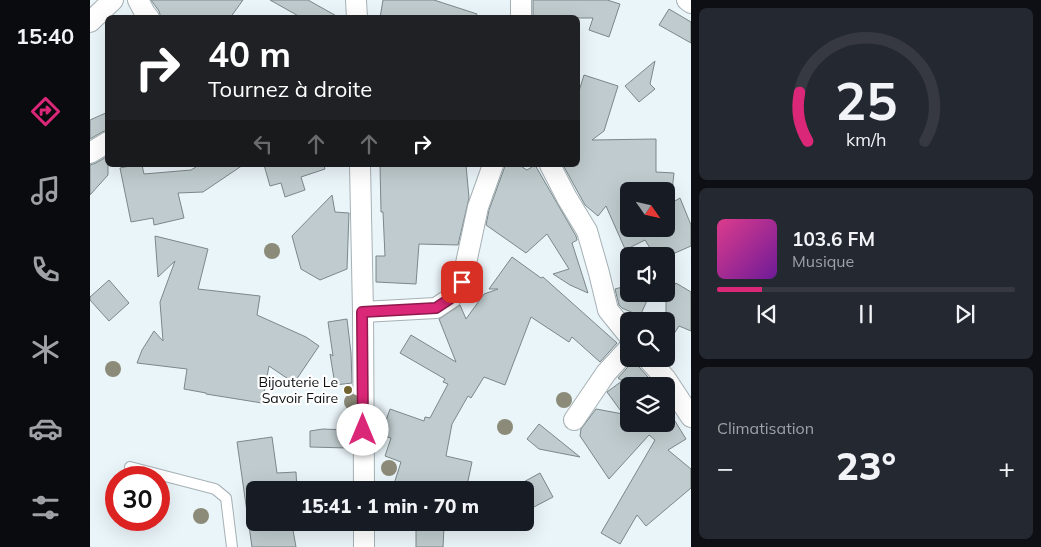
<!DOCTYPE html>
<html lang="fr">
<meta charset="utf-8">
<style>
:root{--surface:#171b24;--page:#242831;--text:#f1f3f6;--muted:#9ea1a6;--line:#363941;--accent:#db2777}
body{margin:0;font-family:Mulish,sans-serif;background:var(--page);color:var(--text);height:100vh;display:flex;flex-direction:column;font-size:19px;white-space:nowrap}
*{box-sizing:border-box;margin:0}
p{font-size:16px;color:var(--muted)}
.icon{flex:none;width:28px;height:28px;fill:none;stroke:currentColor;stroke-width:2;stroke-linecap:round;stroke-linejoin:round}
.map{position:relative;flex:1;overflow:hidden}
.side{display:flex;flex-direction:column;gap:8px;padding:8px;background:#0d0f14;width:350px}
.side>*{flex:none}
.banner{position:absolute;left:15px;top:15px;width:475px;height:152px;border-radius:8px;box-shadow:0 5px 20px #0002;background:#202124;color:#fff;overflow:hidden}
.needle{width:32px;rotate:124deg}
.buttons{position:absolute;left:530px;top:182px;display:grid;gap:10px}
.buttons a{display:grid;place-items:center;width:55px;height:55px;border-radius:8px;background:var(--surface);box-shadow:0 5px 20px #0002;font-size:25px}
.speed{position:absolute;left:15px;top:466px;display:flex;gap:10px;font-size:25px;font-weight:700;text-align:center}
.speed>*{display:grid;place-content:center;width:65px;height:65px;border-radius:50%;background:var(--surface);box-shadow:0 5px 20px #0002;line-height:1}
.speed .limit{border:8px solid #d22;background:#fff;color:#111}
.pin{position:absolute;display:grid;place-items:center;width:42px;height:42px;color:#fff;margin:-21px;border-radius:10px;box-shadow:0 2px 8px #0006}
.me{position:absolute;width:55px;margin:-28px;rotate:0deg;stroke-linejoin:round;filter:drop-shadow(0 0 4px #0008)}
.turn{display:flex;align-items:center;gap:18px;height:105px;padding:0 20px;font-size:22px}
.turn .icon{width:65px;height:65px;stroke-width:2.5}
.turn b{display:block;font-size:35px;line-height:42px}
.lanes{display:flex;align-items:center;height:48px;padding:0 20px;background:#0003;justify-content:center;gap:25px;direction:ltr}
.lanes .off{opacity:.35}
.big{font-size:38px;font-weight:800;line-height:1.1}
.side .widget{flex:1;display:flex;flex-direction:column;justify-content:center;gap:8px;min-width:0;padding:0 18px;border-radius:8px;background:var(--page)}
.side .dial{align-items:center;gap:0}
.dial svg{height:130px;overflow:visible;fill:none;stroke:var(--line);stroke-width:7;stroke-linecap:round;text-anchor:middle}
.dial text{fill:var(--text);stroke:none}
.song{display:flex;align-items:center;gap:15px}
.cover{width:60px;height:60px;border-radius:8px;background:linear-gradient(135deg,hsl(330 70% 55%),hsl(280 70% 35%))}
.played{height:5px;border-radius:2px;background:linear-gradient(90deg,var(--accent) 15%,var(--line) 15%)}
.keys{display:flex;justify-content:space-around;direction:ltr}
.heat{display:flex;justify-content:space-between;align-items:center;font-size:28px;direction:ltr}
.trip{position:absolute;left:156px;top:481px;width:288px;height:50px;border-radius:8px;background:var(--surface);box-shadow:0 5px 20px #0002;font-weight:800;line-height:50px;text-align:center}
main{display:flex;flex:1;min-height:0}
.menu{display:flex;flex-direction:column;width:90px;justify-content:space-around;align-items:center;background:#090b0e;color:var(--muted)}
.menu .icon{width:35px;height:35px}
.menu .on{color:var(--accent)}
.menu b{font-size:22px;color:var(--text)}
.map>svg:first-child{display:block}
.building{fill:#bfcbce;stroke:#7c878a}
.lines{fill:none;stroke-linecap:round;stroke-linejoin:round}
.lane-casing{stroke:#a6b1b5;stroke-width:12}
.street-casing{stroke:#a6b1b5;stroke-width:22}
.lane{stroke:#fff;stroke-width:10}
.street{stroke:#fff;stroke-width:20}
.tree{fill:#8c8b79}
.route-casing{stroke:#8e194d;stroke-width:12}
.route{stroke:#db2777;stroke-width:9}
.poi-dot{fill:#726431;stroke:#fff;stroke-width:2}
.labels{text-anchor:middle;stroke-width:4.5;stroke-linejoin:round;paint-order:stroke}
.poi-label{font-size:14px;fill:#0c0f11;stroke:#fff;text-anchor:end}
</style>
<main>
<nav class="menu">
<b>15:40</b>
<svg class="icon on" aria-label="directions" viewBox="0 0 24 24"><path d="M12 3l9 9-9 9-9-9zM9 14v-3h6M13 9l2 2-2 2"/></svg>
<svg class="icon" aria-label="music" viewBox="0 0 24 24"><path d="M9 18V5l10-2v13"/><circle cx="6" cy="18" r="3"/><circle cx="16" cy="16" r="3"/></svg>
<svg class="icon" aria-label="phone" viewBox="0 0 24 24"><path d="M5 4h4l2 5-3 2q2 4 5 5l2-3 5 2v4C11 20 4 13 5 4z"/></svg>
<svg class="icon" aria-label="climate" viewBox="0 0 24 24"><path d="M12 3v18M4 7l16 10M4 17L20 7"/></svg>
<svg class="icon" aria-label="car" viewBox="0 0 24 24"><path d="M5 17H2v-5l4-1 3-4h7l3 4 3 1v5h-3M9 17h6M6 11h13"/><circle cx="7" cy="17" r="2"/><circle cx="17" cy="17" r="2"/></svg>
<svg class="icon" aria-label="filters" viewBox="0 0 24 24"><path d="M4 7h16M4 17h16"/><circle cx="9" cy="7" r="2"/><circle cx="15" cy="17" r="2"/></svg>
</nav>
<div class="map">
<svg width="601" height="547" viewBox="0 0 601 547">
<rect width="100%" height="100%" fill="#eaf5f9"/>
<!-- building -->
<g class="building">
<polygon points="61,0 153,0 140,18 71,18 69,11"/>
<polygon points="180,0 218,0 250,18 212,18"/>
<polygon points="293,0 344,0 387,14 386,18 290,18"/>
<polygon points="443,0 517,0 530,4 519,37 499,30 503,18 443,18"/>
<polygon points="579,9 601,22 601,43 569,25"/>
<polygon points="565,61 560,84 565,89 549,102 535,86"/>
<polygon points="494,75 528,86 514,131 502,140 566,139 566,172 584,173 582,191 539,191 539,229 576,229 576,206 590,198 601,225 601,246 576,257 565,256 555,240 539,248 539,258 516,206 508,216 495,205 473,165 488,165 488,94"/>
<polygon points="18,112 18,130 12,132 0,139 0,120"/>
<polygon points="18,156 18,175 0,195 0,165 6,163"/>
<polygon points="45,165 52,165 54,174 101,170 109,165 153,165 113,192 88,193 94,218 64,225 63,218 41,222 30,168"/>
<polygon points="174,165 234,165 235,169 211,177 215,190 195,197 191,183 180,186"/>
<polygon points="290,165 376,165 379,198 368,245 329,244 326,284 286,282 286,256 295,256 293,212 291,212"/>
<polygon points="415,165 429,165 437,170 445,165 486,236 487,240 482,243 498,293 480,285 463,274 479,269 457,234 436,253 396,225 399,210 414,169"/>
<polygon points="242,195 245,212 259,213 257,269 230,280 211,269 202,236"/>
<polygon points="65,236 118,249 108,289 170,296 167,315 216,337 229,346 204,383 179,366 172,403 116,394 116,393 94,389 97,369 47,363 52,350 64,331 73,341 70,302 85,261 68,277"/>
<polygon points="422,257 451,278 453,277 527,343 510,362 482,337 479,342 441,317 415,385 394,377 381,398 378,396 362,424 356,456 382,462 376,490 302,490 311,462 295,456 301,438 291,435 300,409 334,421 335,417 340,418 358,384 353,382 355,379 310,353 321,335 366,362 349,319 370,305 376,319 394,294 408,289 399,289"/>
<polygon points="19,280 39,303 19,321 0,300 0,297"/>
<polygon points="586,283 601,292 601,331 589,326 576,346 576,298"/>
<polygon points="536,286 538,294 560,294 550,316 532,308 529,305 525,289"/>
<polygon points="257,319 261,353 262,383 245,385 240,354 243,356 238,322"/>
<polygon points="545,359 549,367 566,386 539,386 539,431 555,424 576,424 576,415 580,413 596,439 578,450 601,469 601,488 556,526 547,515 530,544 511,533 565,440 559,435 519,479 490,436 491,429 506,409 533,414 517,392 532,381 528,378"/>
<polygon points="449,424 490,457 449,449 437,439"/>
<polygon points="233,429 258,430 258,448 220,447 220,431"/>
<polygon points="182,437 187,473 206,472 207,490 165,490 165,522 210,522 210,530 203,530 206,547 162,547 147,442"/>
<polygon points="450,473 463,497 442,508 435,494 435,490 433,490 430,484"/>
<polygon points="326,526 354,527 353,547 326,547"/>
</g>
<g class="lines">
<defs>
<polyline id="lane" points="40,467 125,489 136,498 142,547"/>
<g id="street">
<polyline points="48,0 55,13 59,18"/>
<polyline points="266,0 267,18"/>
<polyline points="431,0 431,18"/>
<polyline points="597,0 601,3"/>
<polyline points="0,22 23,0"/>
<polyline points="0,153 18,142"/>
<polyline points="270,165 273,312 274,490"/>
<polyline points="460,165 477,198 497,231 509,273 518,310 539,336"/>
<polyline points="273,312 346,308 361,298 372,282 388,207 403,165"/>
<polyline points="558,359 576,379 601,417"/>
<polyline points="484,420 516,373 539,348"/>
<polyline points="274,522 274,547"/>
</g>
</defs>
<!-- lane casing -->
<use href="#lane" class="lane-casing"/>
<!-- street casing -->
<use href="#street" class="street-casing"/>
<!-- lane -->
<use href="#lane" class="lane"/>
<!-- street -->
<use href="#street" class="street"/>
</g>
<!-- trees -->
<g class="tree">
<circle cx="182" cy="251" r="8"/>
<circle cx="23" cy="369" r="8"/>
<circle cx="474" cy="400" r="8"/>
<circle cx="262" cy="402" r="8"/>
<circle cx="415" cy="427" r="8"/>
<circle cx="299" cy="468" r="8"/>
<circle cx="111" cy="516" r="8"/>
</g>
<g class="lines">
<defs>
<polyline id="route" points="273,430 272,312 346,308 361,298 372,282"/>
</defs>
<!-- route casing -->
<use href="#route" class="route-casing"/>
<!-- route -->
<use href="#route" class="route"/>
</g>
<!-- markers -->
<circle class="poi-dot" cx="258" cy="390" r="5"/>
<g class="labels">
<!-- poi labels -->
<g class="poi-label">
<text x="248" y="387">Bijouterie Le<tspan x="248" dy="16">Savoir Faire</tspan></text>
</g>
</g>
</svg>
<div class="buttons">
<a><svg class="needle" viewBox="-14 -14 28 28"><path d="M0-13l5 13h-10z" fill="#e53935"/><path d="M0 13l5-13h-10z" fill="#9ea1a6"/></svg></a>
<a><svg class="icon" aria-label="sound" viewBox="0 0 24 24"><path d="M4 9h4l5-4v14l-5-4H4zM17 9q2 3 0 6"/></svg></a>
<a><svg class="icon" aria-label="search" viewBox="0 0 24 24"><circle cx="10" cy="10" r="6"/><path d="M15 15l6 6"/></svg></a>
<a><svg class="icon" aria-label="layers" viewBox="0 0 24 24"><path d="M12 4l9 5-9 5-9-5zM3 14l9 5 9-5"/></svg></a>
</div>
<div class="speed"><div class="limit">30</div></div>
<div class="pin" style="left:372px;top:282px;background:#d93025"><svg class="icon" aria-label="arrive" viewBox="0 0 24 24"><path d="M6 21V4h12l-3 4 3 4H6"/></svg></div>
<svg class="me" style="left:273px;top:430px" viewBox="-20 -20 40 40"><circle r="19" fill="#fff"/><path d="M0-13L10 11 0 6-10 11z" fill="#db2777"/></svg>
<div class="trip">15:41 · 1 min · 70 m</div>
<div class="banner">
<div class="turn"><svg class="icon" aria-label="right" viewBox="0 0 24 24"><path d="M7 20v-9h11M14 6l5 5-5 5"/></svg><div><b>40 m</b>Tournez à droite</div></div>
<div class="lanes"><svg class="icon off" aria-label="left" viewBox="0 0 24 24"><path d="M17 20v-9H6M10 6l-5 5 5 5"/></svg><svg class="icon off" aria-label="ahead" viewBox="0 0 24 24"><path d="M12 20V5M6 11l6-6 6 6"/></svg><svg class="icon off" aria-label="ahead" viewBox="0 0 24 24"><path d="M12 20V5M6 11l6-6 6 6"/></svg><svg class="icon" aria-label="right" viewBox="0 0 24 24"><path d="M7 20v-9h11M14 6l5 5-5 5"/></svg></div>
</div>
</div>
<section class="side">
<div class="widget dial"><svg viewBox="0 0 100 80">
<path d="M14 69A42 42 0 1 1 86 69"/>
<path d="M14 69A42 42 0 0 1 9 39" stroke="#db2777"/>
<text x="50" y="56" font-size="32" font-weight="700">25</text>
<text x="50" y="72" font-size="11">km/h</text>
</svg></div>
<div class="widget">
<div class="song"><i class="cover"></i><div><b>103.6 FM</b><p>Musique</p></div></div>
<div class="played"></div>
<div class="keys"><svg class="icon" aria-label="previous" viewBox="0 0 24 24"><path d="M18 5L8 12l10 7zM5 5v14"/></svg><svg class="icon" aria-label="pause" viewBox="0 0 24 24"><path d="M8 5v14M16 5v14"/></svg><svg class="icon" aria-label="next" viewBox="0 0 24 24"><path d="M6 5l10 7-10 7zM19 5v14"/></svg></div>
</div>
<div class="widget"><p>Climatisation</p>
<div class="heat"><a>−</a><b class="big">23°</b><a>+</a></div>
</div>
</section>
</main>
